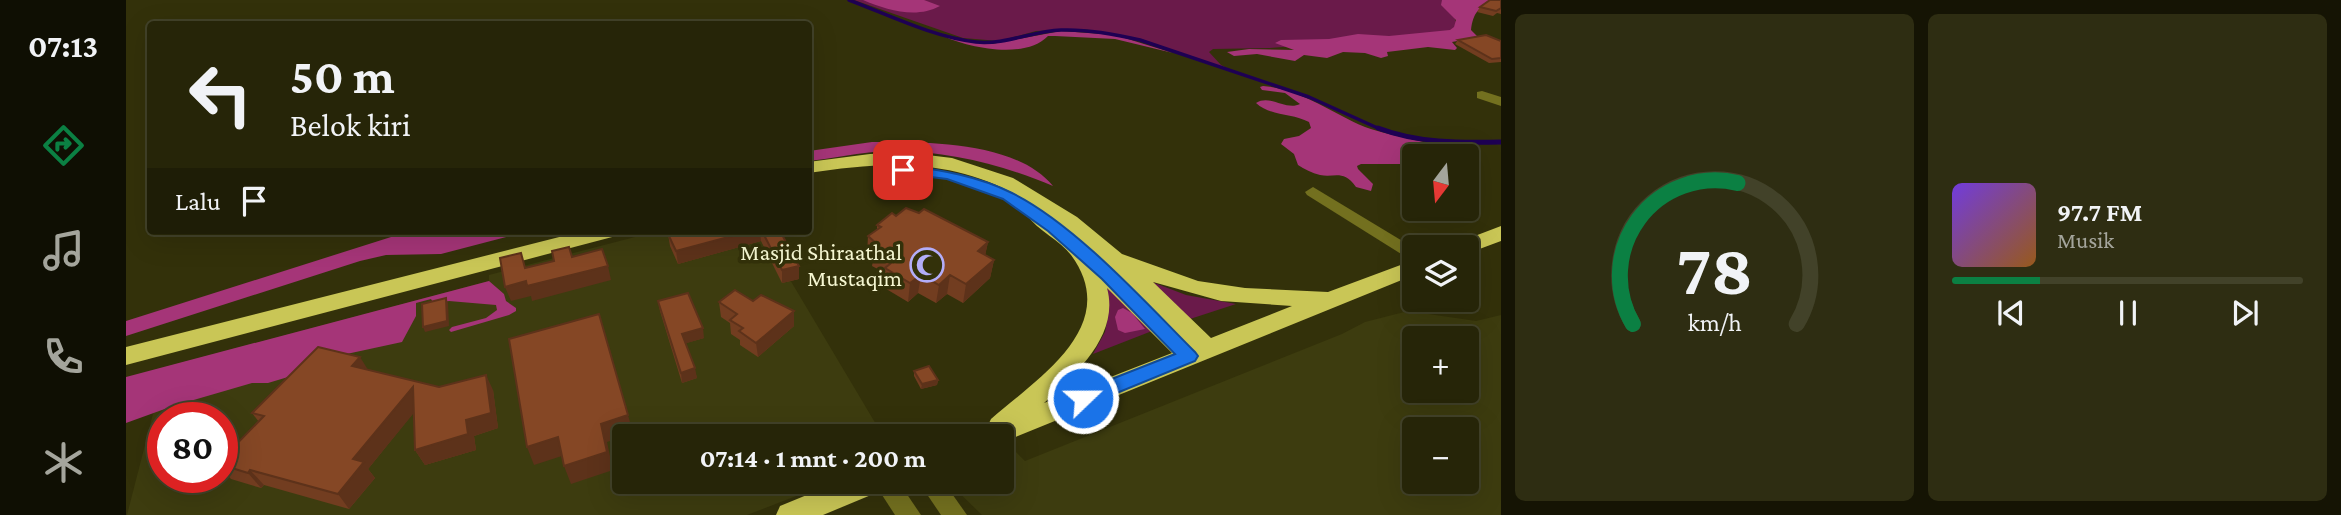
<!DOCTYPE html>
<html lang="id">
<meta charset="utf-8">
<style>
:root{--surface:#262508;--page:#2e2d12;--text:#f1f3f6;--muted:#a4a59c;--line:#424229;--accent:#0b8043}
body{margin:0;font-family:"Crimson Pro",serif;background:var(--page);color:var(--text);height:100vh;display:flex;flex-direction:column;font-size:26px;white-space:nowrap}
*{box-sizing:border-box;margin:0}
p{font-size:23px;color:var(--muted)}
.icon{flex:none;width:38px;height:38px;fill:none;stroke:currentColor;stroke-width:2;stroke-linecap:round;stroke-linejoin:round}
.map{position:relative;flex:1;overflow:hidden}
.drawer{display:flex;flex-direction:column;gap:14px;padding:14px;background:#151404;width:840px}
.drawer>*{flex:none}
.top-card{position:absolute;left:21px;top:21px;width:665px;height:214px;border-radius:7px;box-shadow:0 7px 28px #0002,0 0 0 2px var(--line);background:#262508;color:var(--text);overflow:hidden}
.needle{width:46px;rotate:196deg}
.buttons{position:absolute;left:1276px;top:144px;display:grid;gap:14px}
.buttons a{display:grid;place-items:center;width:77px;height:77px;border-radius:7px;background:var(--surface);box-shadow:0 7px 28px #0002,0 0 0 2px var(--line);font-size:35px}
.speed{position:absolute;left:21px;top:402px;display:flex;gap:14px;font-size:35px;font-weight:700;text-align:center}
.speed>*{display:grid;place-content:center;width:91px;height:91px;border-radius:50%;background:var(--surface);box-shadow:0 7px 28px #0002,0 0 0 2px var(--line);line-height:1}
.speed .limit{border:10px solid #d22;background:#fff;color:#111}
.pin{position:absolute;display:grid;place-items:center;width:60px;height:60px;color:#fff;margin:-30px;border-radius:14px;box-shadow:0 4px 10px #0006}
.me{position:absolute;width:77px;margin:-38px;rotate:68deg;stroke-linejoin:round;filter:drop-shadow(0 0 5px #0008)}
.turn{display:flex;align-items:center;gap:24px;height:147px;padding:0 28px;font-size:32px}
.turn .icon{width:91px;height:91px;stroke-width:2.5}
.turn b{display:block;font-size:49px;line-height:60px}
.then{display:flex;align-items:center;height:66px;padding:0 28px;background:#0003;gap:14px;font-size:26px}
.drawer .card{flex:1;display:flex;flex-direction:column;justify-content:center;gap:10px;min-width:0;padding:0 24px;border-radius:10px;background:var(--page)}
.drawer .dial{align-items:center;gap:0}
.dial svg{height:182px;overflow:visible;fill:none;stroke:var(--line);stroke-width:7;stroke-linecap:round;text-anchor:middle}
.dial text{fill:var(--text);stroke:none}
.song{display:flex;align-items:center;gap:21px}
.cover{width:84px;height:84px;border-radius:10px;background:linear-gradient(135deg,hsl(260 70% 55%),hsl(30 70% 35%))}
.played{height:7px;border-radius:4px;background:linear-gradient(90deg,var(--accent) 25%,var(--line) 25%)}
.keys{display:flex;justify-content:space-around;direction:ltr}
.drawer .tiles{flex:1;display:grid;gap:14px;grid-template-columns:repeat(2,1fr)}
.trip{position:absolute;left:486px;top:424px;width:402px;height:70px;border-radius:7px;background:var(--surface);box-shadow:0 7px 28px #0002,0 0 0 2px var(--line);font-weight:700;line-height:70px;text-align:center}
main{display:flex;flex:1;min-height:0}
.tabs{display:flex;flex-direction:column;width:126px;justify-content:space-around;align-items:center;background:#0f0f03;color:var(--muted)}
.tabs .icon{width:49px;height:49px}
.tabs .current{color:var(--accent)}
.tabs b{font-size:32px;color:var(--text)}
.map>svg:first-child{display:block}
.built{fill:#3d3c0f;fill-rule:evenodd}
.green{fill:#6a1a4a}
.forest{fill:#a53578}
.lines{fill:none;stroke-linecap:round;stroke-linejoin:round}
.stream-far1{stroke:#1e0053;stroke-width:3.5}
.stream{stroke:#1e0053;stroke-width:5}
.minor{fill:#73701f;fill-rule:evenodd}
.highway{fill:#c9c656;fill-rule:evenodd}
.wall{fill:#723d20}
.shaded-wall{fill:#5d321a}
.building{fill:#854725;stroke:#5d321a;stroke-width:2}
.route{fill:#1a73e8;stroke:#114b97;stroke-width:2}
.labels{text-anchor:middle;stroke-width:7;stroke-linejoin:round;paint-order:stroke}
.poi-label{font-size:23px;fill:#f6f7d2;stroke:#33310a;text-anchor:end}
</style>
<main>
<nav class="tabs">
<b>07:13</b>
<svg class="icon current" aria-label="directions" viewBox="0 0 24 24"><path d="M12 3l9 9-9 9-9-9zM9 14v-3h6M13 9l2 2-2 2"/></svg>
<svg class="icon" aria-label="music" viewBox="0 0 24 24"><path d="M9 18V5l10-2v13"/><circle cx="6" cy="18" r="3"/><circle cx="16" cy="16" r="3"/></svg>
<svg class="icon" aria-label="phone" viewBox="0 0 24 24"><path d="M5 4h4l2 5-3 2q2 4 5 5l2-3 5 2v4C11 20 4 13 5 4z"/></svg>
<svg class="icon" aria-label="climate" viewBox="0 0 24 24"><path d="M12 3v18M4 7l16 10M4 17L20 7"/></svg>
</nav>
<div class="map">
<svg width="1375" height="515" viewBox="0 0 1375 515">
<rect width="100%" height="100%" fill="#33310a"/>
<!-- built -->
<g class="built">
<path d="M532 231H635L757 436H499V481H709L621 515H1L39 367 363 281V275ZM37 418H96V478H37Z"/>
<path d="M1282 311 1350 321 1375 315V515H856L821 481H877V453L886 448 899 461 1216 334 1239 322ZM1288 338H1340V390H1288ZM1288 429H1340V481H1288Z"/>
</g>
<!-- green -->
<g class="green">
<polygon points="728,0 1322,0 1334,33 1144,48 1087,49 1083,52 1095,65 1107,71 1015,39 958,29 910,31 873,41 837,38"/>
<polygon points="1026,282 1060,295 1110,304 1064,319"/>
<polygon points="977,283 1026,331 967,354 979,332 982,316"/>
</g>
<!-- forest -->
<g class="forest">
<path d="M737 0H798L814 6C790 19 761 10 737 0Z"/>
<path d="M1316 0H1369C1353 6 1347 13 1345 30L1352 37 1326 42 1331 48 1329 50 1302 47 1261 52 1262 56 1255 58 1239 53 1217 52 1201 58 1178 55 1169 61 1131 54 1108 56 1101 52 1123 49 1168 50 1149 43 1155 40 1203 39 1232 34 1263 36 1324 30 1328 27 1330 20 1315 5Z"/>
<path d="M935 31 989 35 1047 53 989 39 929 36H922C899 60 842 48 815 35L866 44Z"/>
<path d="M1137 86C1175 89 1205 113 1239 127 1270 138 1306 140 1334 156H1288V164H1235L1231 166 1232 169 1247 184 1245 191 1230 187C1217 169 1209 178 1194 175 1186 173 1178 169 1172 165L1168 154 1155 144 1158 139 1173 136 1185 128 1183 122C1166 113 1144 116 1130 103 1144 94 1160 111 1174 104L1159 93 1136 90 1134 87Z"/>
<path d="M746 142C800 142 890 141 927 186 873 163 806 147 747 152 725 154 704 159 683 161V151Z"/>
<polygon points="284,231 403,231 315,254 260,255 234,261 0,336 0,321"/>
<polygon points="363,281 378,294 380,301 390,308 390,311 383,315 325,332 323,330 326,327 360,318 371,310 370,305 323,301 308,304 305,299 290,303 290,316 276,342 202,358 162,377 142,383 126,383 47,406 0,423 0,377"/>
<polygon points="997,308 1006,313 1019,329 999,333 992,330 989,317 992,310"/>
</g>
<g class="lines">
<!-- stream-far1 -->
<path class="stream-far1" d="M723 0C763 15 807 37 850 42 879 45 906 31 935 30 961 29 989 34 1014 40L1183 97 1256 130"/>
<!-- stream -->
<path class="stream" d="M1252 128C1291 143 1333 143 1375 142"/>
<!-- minor -->
<g class="minor">
<polygon points="1356,91 1375,97 1375,106 1351,98 1351,92"/>
<polygon points="1187,187 1288,248 1288,262 1181,195 1179,192"/>
<polygon points="747,481 772,481 795,515 769,515"/>
<polygon points="792,481 817,481 841,515 815,515"/>
</g>
<!-- highway -->
<g class="highway">
<path d="M785 153 826 158 887 178 951 217 996 254 1072 281 1119 288 1202 292 1288 260V275L877 442V436H850L854 428 862 425 865 419C912 378 997 326 945 255 934 240 912 231 901 215L904 211 913 209C840 158 767 160 682 173V162L744 154ZM1027 282 1095 301 1166 306 1085 338ZM981 288 1046 353 918 403C950 374 994 335 981 288Z"/>
<polygon points="1375,226 1375,241 1340,254 1340,247 1330,247 1333,242"/>
<polygon points="457,231 493,231 490,236 0,365 0,347"/>
<polygon points="715,481 761,481 757,490 697,515 650,515 654,506"/>
</g>
</g>
<!-- wall -->
<g class="wall">
<polygon points="1375,0 1375,14 1371,13 1367,16 1351,12 1354,7"/>
<polygon points="1332,40 1375,41 1375,62 1363,63 1329,44"/>
<polygon points="770,216 862,242 859,255 868,260 864,278 837,303 821,294 810,303 792,293 782,302 757,287 759,273 746,266 747,260 741,255 742,236 751,230 751,225"/>
<polygon points="551,231 654,231 673,279 656,283 635,241 552,264 544,246 542,234"/>
<polygon points="532,301 578,338 560,343 571,378 556,383 534,311"/>
<polygon points="627,301 668,311 668,326 632,357 614,345 614,340 605,334 604,323 595,317 593,302"/>
<polygon points="242,370 313,387 367,390 372,428 348,436 350,450 299,465 289,450 288,412 242,469 249,478 223,509 138,485 135,488 105,479 96,469 96,459 133,422 126,413"/>
<polygon points="788,371 812,380 811,385 795,389 788,376"/>
</g>
<!-- shaded-wall -->
<g class="shaded-wall">
<polygon points="625,231 634,231 635,241 552,264 550,251"/>
<polygon points="862,242 858,261 852,251"/>
<polygon points="868,260 864,278 837,303 840,284"/>
<polygon points="482,266 485,280 406,301 405,296 385,301 379,287 400,281"/>
<polygon points="673,266 673,279 656,283 656,270"/>
<polygon points="795,275 792,293 782,302 784,283"/>
<polygon points="824,275 821,294 810,303 813,285"/>
<polygon points="320,298 322,303 323,326 299,332 297,327"/>
<polygon points="668,311 668,326 632,357 630,343"/>
<polygon points="577,328 578,338 558,344 556,334"/>
<polygon points="234,357 244,373 226,366"/>
<polygon points="569,368 571,378 556,383 555,373"/>
<polygon points="360,375 367,390 372,428 348,436 350,450 299,465 289,450 340,420"/>
<polygon points="812,380 811,385 795,389 796,384"/>
<polygon points="287,387 296,403 242,469 249,478 223,509 212,494 227,459"/>
<polygon points="502,415 507,433 481,442 487,470 445,484 438,466 475,424"/>
<polygon points="432,437 439,455 408,465 401,447"/>
<polygon points="124,470 138,485 135,488 122,473"/>
</g>
<!-- building -->
<g class="building">
<polygon points="1364,0 1375,0 1375,8 1370,11 1354,7"/>
<polygon points="1360,35 1375,41 1375,58 1366,59 1332,40"/>
<polygon points="780,208 793,213 798,209 862,242 852,251 868,260 840,284 824,275 813,285 795,275 784,283 759,268 769,260 748,248 752,245 742,236 755,227 751,225 766,213 770,216"/>
<polygon points="551,231 625,231 550,251 542,234"/>
<polygon points="636,231 654,231 673,266 656,270"/>
<polygon points="443,247 446,257 476,249 482,266 401,286 400,281 379,287 374,258 395,253 399,268 428,261 426,251"/>
<polygon points="609,290 627,301 635,295 668,311 630,343 613,331 617,328 604,320 611,314 593,302"/>
<polygon points="562,293 577,328 556,334 569,368 555,373 532,301"/>
<polygon points="320,298 321,321 297,327 296,304"/>
<polygon points="473,314 502,415 475,424 481,452 438,466 432,437 401,447 383,339"/>
<polygon points="192,347 234,357 226,366 313,387 360,375 365,413 340,420 342,434 289,450 287,387 227,459 238,462 212,494 124,470 122,473 96,465 96,459 138,416 126,413"/>
<polygon points="803,366 812,380 796,384 788,371"/>
</g>
<!-- route -->
<path class="route" d="M777 165C815 170 852 176 886 193 949 224 1019 302 1069 352L1072 356 1069 361 964 404 957 406 950 404 947 398 950 393 1049 354 976 279 922 231 877 199 821 179 772 173 770 170Z"/>
<!-- icons -->
<defs>
<symbol id="mosque-ring" viewBox="-11 -11 22 22"><circle r="9.5" fill="#33310a" stroke="#b3adf9" stroke-width="1.5"/><path d="M3.5-4.9A6 6 0 1 0 3.5 4.9A5 5 0 1 1 3.5-4.9Z" fill="#b3adf9"/></symbol>
</defs>
<g fill-rule="evenodd">
<use href="#mosque-ring" x="782" y="246" width="38" height="38"/>
</g>
<g class="labels">
<!-- poi labels -->
<g class="poi-label">
<text x="776" y="260">Masjid Shiraathal<tspan x="776" dy="26">Mustaqim</tspan></text>
</g>
</g>
</svg>
<div class="buttons">
<a><svg class="needle" viewBox="-14 -14 28 28"><path d="M0-13l5 13h-10z" fill="#e53935"/><path d="M0 13l5-13h-10z" fill="#a4a59c"/></svg></a>
<a><svg class="icon" aria-label="layers" viewBox="0 0 24 24"><path d="M12 4l9 5-9 5-9-5zM3 14l9 5 9-5"/></svg></a>
<a>+</a>
<a>−</a>
</div>
<div class="speed"><div class="limit">80</div></div>
<div class="pin" style="left:777px;top:170px;background:#d93025"><svg class="icon" aria-label="arrive" viewBox="0 0 24 24"><path d="M6 21V4h12l-3 4 3 4H6"/></svg></div>
<svg class="me" style="left:957px;top:398px" viewBox="-20 -20 40 40"><circle r="17" fill="#1a73e8" stroke="#fff" stroke-width="3"/><path d="M0-11L8 9 0 5-8 9z" fill="#fff"/></svg>
<div class="trip">07:14 · 1 mnt · 200 m</div>
<div class="top-card">
<div class="turn"><svg class="icon" aria-label="left" viewBox="0 0 24 24"><path d="M17 20v-9H6M10 6l-5 5 5 5"/></svg><div><b>50 m</b>Belok kiri</div></div>
<div class="then">Lalu<svg class="icon" aria-label="arrive" viewBox="0 0 24 24"><path d="M6 21V4h12l-3 4 3 4H6"/></svg></div>
</div>
</div>
<section class="drawer">
<div class="tiles">
<div class="card dial"><svg viewBox="0 0 100 80">
<path d="M14 69A42 42 0 1 1 86 69"/>
<path d="M14 69A42 42 0 0 1 60 7" stroke="#0b8043"/>
<text x="50" y="56" font-size="32" font-weight="700">78</text>
<text x="50" y="72" font-size="11">km/h</text>
</svg></div>
<div class="card">
<div class="song"><i class="cover"></i><div><b>97.7 FM</b><p>Musik</p></div></div>
<div class="played"></div>
<div class="keys"><svg class="icon" aria-label="previous" viewBox="0 0 24 24"><path d="M18 5L8 12l10 7zM5 5v14"/></svg><svg class="icon" aria-label="pause" viewBox="0 0 24 24"><path d="M8 5v14M16 5v14"/></svg><svg class="icon" aria-label="next" viewBox="0 0 24 24"><path d="M6 5l10 7-10 7zM19 5v14"/></svg></div>
</div>
</div>
</section>
</main>
